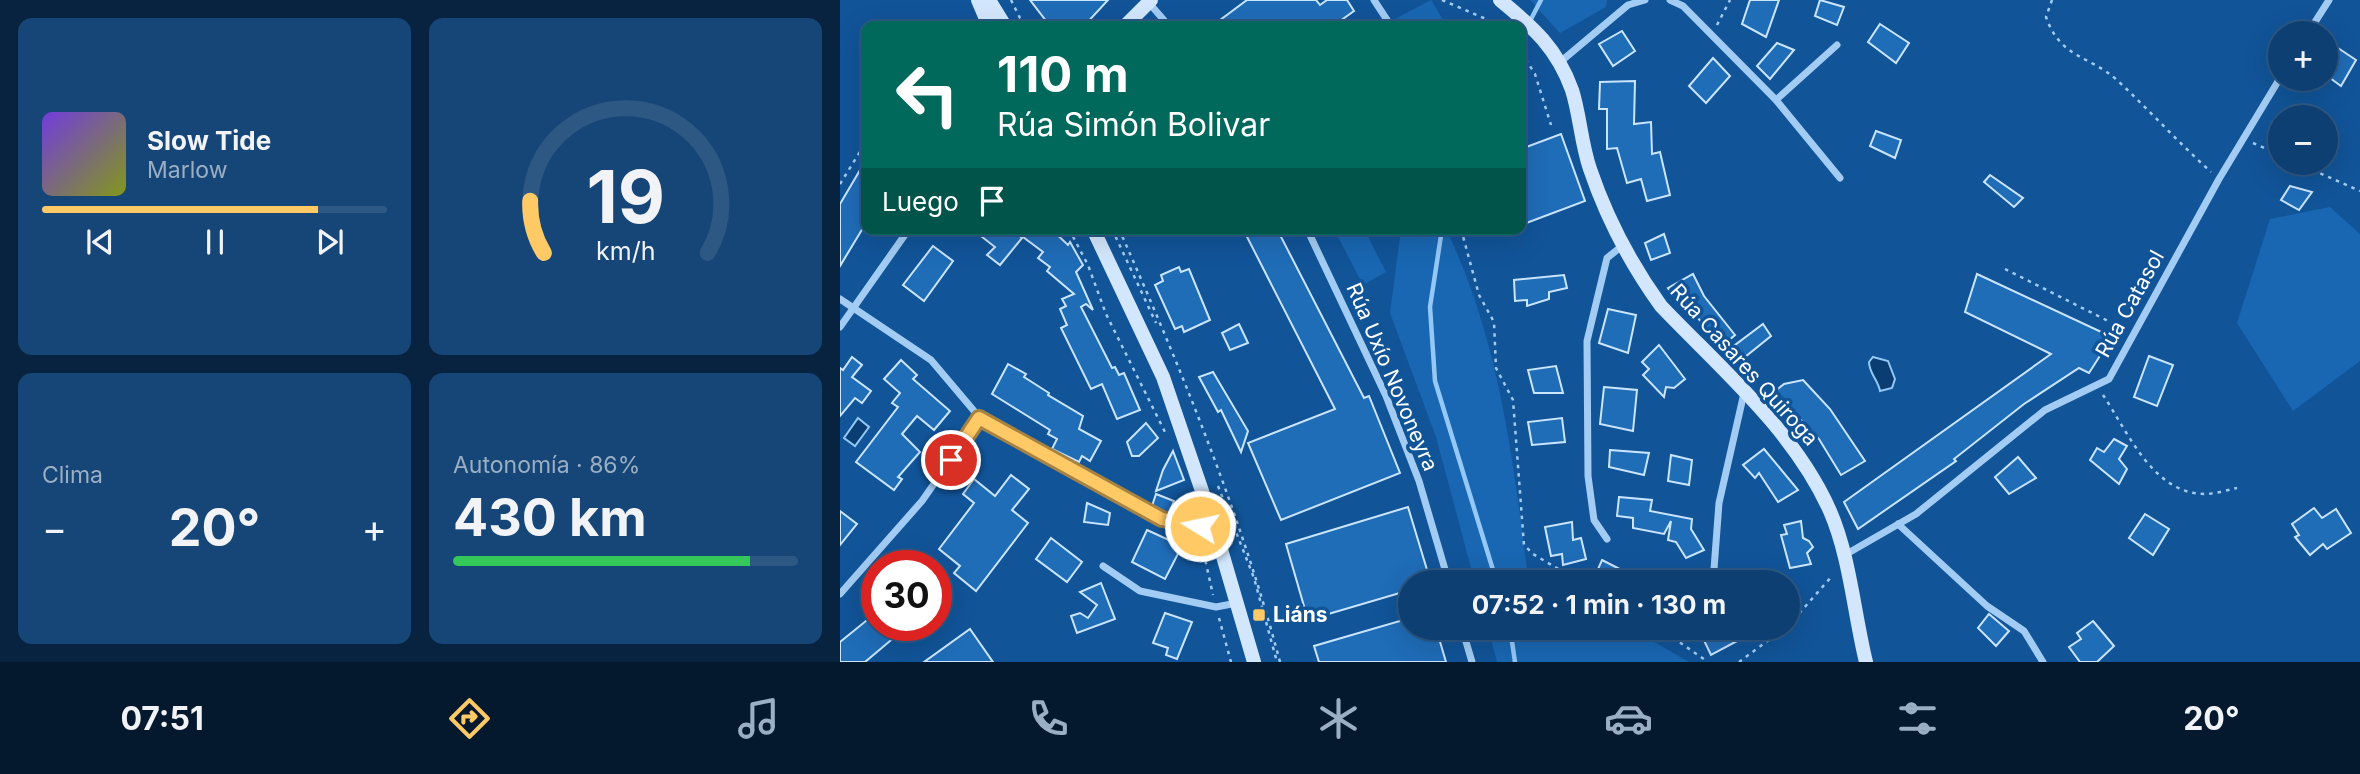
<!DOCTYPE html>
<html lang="es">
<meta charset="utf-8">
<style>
:root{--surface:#0d3f72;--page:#164677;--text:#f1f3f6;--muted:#9aafc4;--line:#2d5884;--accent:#ffc965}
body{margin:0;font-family:Inter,sans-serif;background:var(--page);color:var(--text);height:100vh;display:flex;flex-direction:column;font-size:26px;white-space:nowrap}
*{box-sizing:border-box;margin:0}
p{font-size:23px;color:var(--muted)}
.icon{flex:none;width:38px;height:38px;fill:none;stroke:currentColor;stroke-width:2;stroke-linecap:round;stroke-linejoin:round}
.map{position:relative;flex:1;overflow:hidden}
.panel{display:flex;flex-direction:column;gap:18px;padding:18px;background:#07233f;width:840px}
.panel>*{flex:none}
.hud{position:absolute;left:21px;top:21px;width:665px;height:214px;border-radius:14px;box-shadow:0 7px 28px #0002,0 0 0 2px var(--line);background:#00695c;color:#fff;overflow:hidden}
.fabs{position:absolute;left:1428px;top:21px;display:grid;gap:14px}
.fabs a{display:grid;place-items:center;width:70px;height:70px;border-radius:50%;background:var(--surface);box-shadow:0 7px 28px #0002,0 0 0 2px var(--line);font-size:35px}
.speed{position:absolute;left:21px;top:550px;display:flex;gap:14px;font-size:35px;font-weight:700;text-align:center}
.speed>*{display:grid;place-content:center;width:91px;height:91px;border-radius:50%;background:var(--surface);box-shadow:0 7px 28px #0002,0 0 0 2px var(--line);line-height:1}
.speed .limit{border:10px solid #d22;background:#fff;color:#111}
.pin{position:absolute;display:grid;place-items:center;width:60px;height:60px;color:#fff;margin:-30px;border:4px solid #fff;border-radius:50%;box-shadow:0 2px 7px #0007}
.me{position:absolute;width:77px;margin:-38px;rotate:280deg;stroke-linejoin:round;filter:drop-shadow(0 0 5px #0008)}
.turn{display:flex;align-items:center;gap:24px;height:147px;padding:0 21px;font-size:32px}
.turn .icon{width:91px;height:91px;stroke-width:2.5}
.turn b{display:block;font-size:49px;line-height:60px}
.then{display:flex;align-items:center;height:66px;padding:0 21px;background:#0003;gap:14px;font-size:26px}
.big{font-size:52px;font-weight:700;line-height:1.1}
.panel .widget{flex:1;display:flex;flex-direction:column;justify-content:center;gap:10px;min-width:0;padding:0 24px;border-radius:14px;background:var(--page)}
.panel .dial{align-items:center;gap:0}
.dial svg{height:182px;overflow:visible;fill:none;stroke:var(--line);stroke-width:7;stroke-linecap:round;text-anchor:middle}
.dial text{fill:var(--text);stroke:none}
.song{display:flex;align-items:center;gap:21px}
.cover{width:84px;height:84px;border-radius:10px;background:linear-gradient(135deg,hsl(260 70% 55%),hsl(70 70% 35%))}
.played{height:7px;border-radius:4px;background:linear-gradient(90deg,var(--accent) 80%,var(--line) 80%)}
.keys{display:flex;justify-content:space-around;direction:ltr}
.heat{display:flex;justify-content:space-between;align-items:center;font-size:38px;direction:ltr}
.charge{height:10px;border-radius:5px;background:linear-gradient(90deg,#34c759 86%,var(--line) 0)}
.panel .tiles{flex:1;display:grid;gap:18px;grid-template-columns:repeat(2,1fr)}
.trip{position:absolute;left:558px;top:570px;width:402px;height:70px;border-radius:35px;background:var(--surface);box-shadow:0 7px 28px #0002,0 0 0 2px var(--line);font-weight:700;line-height:70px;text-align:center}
.dock{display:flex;height:112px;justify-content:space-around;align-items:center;background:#05192e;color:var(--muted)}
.dock .icon{width:49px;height:49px}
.dock .on{color:var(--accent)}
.dock b{font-size:32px;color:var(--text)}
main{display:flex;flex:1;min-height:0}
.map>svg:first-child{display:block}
.green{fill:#1967b2}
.water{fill:#0a3e73;stroke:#94c8f7;stroke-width:2}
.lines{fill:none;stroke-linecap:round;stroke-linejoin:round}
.stream{stroke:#94c8f7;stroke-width:4.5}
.building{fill:#1f6cb7;stroke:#cae5fe;stroke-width:2}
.path{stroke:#a2ccf4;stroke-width:2.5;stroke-dasharray:3.5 5;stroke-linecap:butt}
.street{stroke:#a2ccf4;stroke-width:7}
.secondary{stroke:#d2e7fd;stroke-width:14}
.route-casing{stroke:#a68342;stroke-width:18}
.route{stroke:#ffc965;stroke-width:12}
.poi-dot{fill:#ffc965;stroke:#115498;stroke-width:2.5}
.labels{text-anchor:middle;stroke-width:7;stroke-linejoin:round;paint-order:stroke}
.street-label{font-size:21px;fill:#fff;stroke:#115498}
.poi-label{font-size:21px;font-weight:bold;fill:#fff;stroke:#115498;text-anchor:start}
</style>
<main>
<section class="panel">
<div class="tiles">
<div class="widget">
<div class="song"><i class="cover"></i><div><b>Slow Tide</b><p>Marlow</p></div></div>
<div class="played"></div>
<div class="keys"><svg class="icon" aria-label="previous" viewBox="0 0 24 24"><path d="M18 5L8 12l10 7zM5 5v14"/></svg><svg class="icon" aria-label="pause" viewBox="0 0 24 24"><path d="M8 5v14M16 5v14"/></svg><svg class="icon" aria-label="next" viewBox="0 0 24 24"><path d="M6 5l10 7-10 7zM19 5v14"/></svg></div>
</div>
<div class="widget dial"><svg viewBox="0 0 100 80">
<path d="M14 69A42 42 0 1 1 86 69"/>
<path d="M14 69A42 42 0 0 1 8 46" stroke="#ffc965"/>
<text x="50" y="56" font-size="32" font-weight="700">19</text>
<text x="50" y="72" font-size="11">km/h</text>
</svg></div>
<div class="widget"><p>Clima</p>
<div class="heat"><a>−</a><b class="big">20°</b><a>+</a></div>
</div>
<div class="widget"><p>Autonomía · 86%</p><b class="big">430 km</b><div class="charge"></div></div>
</div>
</section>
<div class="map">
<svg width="1520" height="662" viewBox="0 0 1520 662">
<rect width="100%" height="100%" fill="#115498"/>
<!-- green -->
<g class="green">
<polygon points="591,0 607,26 559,26 555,19"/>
<polygon points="690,0 767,0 766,7 720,33"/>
<polygon points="1490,207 1520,234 1520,361 1453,411 1397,323 1430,219"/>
<polygon points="494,229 524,229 546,272 523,285"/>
<path d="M561 229H606C658 337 672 452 687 569L711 583H635L596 437 550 313Z"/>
<polygon points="648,628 790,628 849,662 657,662"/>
</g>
<!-- water -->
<g class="water">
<path d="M1033 357 1048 361 1055 379 1052 388 1040 391C1038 380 1029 373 1029 362Z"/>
<polygon points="18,418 29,427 15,446 4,438"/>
</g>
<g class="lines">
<!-- stream -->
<g class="stream">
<polyline points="690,21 701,0"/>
<polyline points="681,41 687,29"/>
<polyline points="602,229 590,307 595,381 657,583"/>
<polyline points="670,628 675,662"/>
</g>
</g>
<!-- building -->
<g class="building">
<polygon points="190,0 268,0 244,26 210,26"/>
<polygon points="407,0 476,0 480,5 487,0 507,0 514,11 493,26 372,26"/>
<polygon points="910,0 939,0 926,37 902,24"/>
<polygon points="980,0 1004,7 997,25 975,16"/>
<polygon points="1040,24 1069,43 1056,63 1028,42"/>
<polygon points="782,31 795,51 773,66 759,44"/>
<polygon points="937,43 954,50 930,79 917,66"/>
<polygon points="1495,46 1516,60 1501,86 1486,75 1486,60"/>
<polygon points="873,58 890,76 866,103 849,86"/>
<polygon points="795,81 794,124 811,122 812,154 820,152 830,195 807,201 801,179 787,183 777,148 767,149 767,109 759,109 760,82"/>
<polygon points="1036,131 1061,140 1055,158 1030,146"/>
<polygon points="721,134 745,201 681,225 681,149"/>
<polygon points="26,160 26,223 0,266 0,204"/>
<polygon points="1150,175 1183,198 1174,207 1144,182"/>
<polygon points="1450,186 1472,192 1459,210 1441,200"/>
<polygon points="132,229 172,229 182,238 160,265 147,255 155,247"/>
<polygon points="188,229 211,229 228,245 230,242 243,265 236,272 253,310 246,304 241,307 272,368 275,367 279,375 284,373 300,410 277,419 262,384 251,389 221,328 227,325 220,309 226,306 222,299 234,294 207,271 210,267 198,258 203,252 183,237"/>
<polygon points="403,229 437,229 524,398 529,396 560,473 441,520 408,443 495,409"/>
<polygon points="824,234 830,253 811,260 805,243"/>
<polygon points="93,246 113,261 84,301 63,285"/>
<polygon points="339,267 341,272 349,269 370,320 344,332 342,326 335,329 315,285 323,281 321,275"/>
<polygon points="853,274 864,296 895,335 881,347 846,303 840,307 828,288"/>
<polygon points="1137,274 1272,337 1249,373 1239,368 1184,404 1114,459 1116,461 1018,529 1004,502 1211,354 1125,312"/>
<polygon points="724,275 727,288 709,292 709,299 687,306 687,300 675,301 674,280"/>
<polygon points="768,309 796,315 788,353 759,343"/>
<polygon points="399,324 408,343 390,350 382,333"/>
<polygon points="923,324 931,336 900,361 891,348"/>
<polygon points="819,345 845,379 834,388 826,387 824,397 803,375 809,369 802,362"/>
<polygon points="1309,356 1333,365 1317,406 1294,397"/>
<polygon points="12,357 22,365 12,377 31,391 22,403 15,398 0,416 0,368 3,370"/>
<polygon points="61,360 77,375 73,379 110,411 94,430 77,416 62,434 80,452 58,477 62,479 54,490 16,462 58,407 52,403 60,393 44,379"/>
<polygon points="168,364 186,374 184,377 209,393 208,395 243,416 239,429 261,441 250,461 242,456 239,462 212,449 217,439 208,434 210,430 152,394"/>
<polygon points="716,366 723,393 694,393 688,370"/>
<polygon points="373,372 408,431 401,452 381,410 378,412 359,377"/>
<polygon points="963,380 990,409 1025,461 1001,475 979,439 934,392 944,384"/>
<polygon points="764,387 797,390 793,431 760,424"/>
<polygon points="722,418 725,442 692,445 688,422"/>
<polygon points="306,423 318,438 299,456 292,456 287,442"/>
<polygon points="1274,439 1287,446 1279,459 1287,469 1279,484 1250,460 1257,448 1264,452"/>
<polygon points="924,449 958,490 938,502 919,473 915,478 903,465"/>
<polygon points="770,450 809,453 804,475 769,467"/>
<polygon points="333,451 344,480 316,491 323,470"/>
<polygon points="831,455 852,460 849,485 828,481"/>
<polygon points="1178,457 1196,478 1169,494 1155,477"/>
<polygon points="171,475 189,489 172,510 188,523 136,591 114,573 120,566 99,549 134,503 123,494 134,479 155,496"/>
<polygon points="316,494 334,501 329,514 312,506"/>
<polygon points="779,497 812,500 810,511 852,519 851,529 864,550 846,558 836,542 828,540 831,521 824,534 793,528 793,518 777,516"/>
<polygon points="247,503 270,513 268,525 244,522"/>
<polygon points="568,507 591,583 570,583 570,590 468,620 446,544"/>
<polygon points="1474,508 1482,518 1496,509 1511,533 1487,549 1483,544 1470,555 1455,537 1459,535 1452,524"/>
<polygon points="0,511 17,524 0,545"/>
<polygon points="1305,514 1329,529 1313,555 1289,538"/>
<polygon points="961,521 963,538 969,541 973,547 967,553 971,564 950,568 941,535 947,534 944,525"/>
<polygon points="732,522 733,540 741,538 746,559 723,565 722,554 711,556 705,527"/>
<polygon points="307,530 342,546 325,579 292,562"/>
<polygon points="211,538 242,562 227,582 196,559"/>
<polygon points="762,560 807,583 762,583 754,578"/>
<polygon points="261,583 275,619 237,633 231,616 240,613 248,618 257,605 240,592"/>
<polygon points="37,612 37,625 69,625 25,662 0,662 0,642"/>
<polygon points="325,613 352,622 337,659 326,655 328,648 313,643"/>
<polygon points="1149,614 1169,631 1156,646 1138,628"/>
<polygon points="570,618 570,628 596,628 606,662 479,662 474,646"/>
<polygon points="1253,621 1274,646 1257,662 1240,662 1229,647 1241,639 1237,633"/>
<polygon points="858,628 892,628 899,640 871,655"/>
<polygon points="130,629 153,662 84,662"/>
</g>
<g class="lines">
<!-- path -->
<g class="path">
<polyline points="171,0 180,18 192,26"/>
<polyline points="602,0 646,19 656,26"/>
<path d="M1212 0 1206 17C1221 59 1249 55 1277 80 1309 110 1339 143 1371 172"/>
<polyline points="877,25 890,0"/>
<polyline points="681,52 695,74 711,125"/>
<polyline points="1413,143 1440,155"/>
<polyline points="1457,163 1520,191"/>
<polyline points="0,184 26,142"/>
<polyline points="229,229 248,265 266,314 325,432"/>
<polyline points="272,229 316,323"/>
<path d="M279 229C341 368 401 515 440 662"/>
<polyline points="621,229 639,295 654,322 656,368 673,400 684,545 693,554 742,583"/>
<polyline points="1165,269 1284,329"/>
<path d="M1263 395C1288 432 1313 494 1365 494 1375 494 1387 490 1397 488"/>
<polyline points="378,486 414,578 437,662"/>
<polyline points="360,536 373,595"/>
<polyline points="379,618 391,662"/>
<polyline points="948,626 993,575"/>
<polyline points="819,628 868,662"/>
<polyline points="899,662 945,628"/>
</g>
<!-- street -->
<g class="street">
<polyline points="534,0 551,26"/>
<polyline points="830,0 843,6 936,100 1000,178"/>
<polyline points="309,3 329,26"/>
<polyline points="1468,33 1489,0"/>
<polyline points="719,63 788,5 805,0"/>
<polyline points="936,100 997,45"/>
<polyline points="467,229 546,396 579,481 609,583"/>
<polyline points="0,299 91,360 140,418 322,519 374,529"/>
<polyline points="0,327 69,229"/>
<polyline points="1058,524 1147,606 1184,631 1203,662"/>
<polyline points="767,539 754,520 748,476 747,341 767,258 782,246"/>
<polyline points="1003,556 1076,514 1205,410 1269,379 1379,179 1440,78"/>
<polyline points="263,566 300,591 376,607 397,603"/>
<polyline points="887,583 874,569 879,503 904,393"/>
<polyline points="0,594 82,501 140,418"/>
<polyline points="622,628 632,662"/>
</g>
<!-- secondary -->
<g class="secondary">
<polyline points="138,0 149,26"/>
<polyline points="149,0 165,26"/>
<path d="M660 0C693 27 717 48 732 90 740 115 741 143 750 169 767 219 790 263 821 306 881 369 954 430 990 511 1010 557 1014 613 1026 662"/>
<polyline points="285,26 311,0"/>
<polyline points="253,229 323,377 375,529 414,662"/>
</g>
</g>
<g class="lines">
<defs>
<polyline id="route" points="111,460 139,418 322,519 360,526"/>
</defs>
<!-- route casing -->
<use href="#route" class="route-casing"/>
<!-- route -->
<use href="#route" class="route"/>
</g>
<!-- markers -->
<rect class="poi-dot" x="412" y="608" width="14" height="14" rx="3.5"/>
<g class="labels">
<!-- street labels -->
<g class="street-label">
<text transform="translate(1290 304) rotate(-61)" y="7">Rúa Catasol</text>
<text transform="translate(904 365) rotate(48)" y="7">Rúa Casares Quiroga</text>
<text transform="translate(552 377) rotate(67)" y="7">Rúa Uxío Novoneyra</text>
</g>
<!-- poi labels -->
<g class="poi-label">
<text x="433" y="622">Liáns</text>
</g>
</g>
</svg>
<div class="fabs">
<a>+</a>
<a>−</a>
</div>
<div class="speed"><div class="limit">30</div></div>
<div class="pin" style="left:111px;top:460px;background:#d93025"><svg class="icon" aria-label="arrive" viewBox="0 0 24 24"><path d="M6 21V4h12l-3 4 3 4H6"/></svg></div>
<svg class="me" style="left:360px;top:526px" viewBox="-20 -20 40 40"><circle r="17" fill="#ffc965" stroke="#fff" stroke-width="3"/><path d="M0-11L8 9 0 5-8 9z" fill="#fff"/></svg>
<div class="trip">07:52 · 1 min · 130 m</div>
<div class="hud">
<div class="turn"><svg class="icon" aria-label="left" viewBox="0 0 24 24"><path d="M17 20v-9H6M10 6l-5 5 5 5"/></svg><div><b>110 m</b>Rúa Simón Bolivar</div></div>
<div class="then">Luego<svg class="icon" aria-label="arrive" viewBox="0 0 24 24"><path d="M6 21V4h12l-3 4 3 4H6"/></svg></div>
</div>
</div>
</main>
<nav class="dock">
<b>07:51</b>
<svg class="icon on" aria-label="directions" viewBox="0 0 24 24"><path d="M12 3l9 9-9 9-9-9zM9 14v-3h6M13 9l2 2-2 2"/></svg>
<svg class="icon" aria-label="music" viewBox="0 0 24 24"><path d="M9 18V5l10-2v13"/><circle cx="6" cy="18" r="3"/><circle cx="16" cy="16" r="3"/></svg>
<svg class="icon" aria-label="phone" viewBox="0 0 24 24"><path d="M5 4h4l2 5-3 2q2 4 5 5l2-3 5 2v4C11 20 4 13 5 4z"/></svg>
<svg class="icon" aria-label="climate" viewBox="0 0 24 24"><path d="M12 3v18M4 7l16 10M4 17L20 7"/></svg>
<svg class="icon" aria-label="car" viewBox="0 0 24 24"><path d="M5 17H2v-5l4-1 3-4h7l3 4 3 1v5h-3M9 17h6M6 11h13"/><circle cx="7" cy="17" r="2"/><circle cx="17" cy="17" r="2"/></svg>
<svg class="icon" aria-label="filters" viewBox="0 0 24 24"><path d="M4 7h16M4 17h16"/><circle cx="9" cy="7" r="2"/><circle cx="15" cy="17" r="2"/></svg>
<b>20°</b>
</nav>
